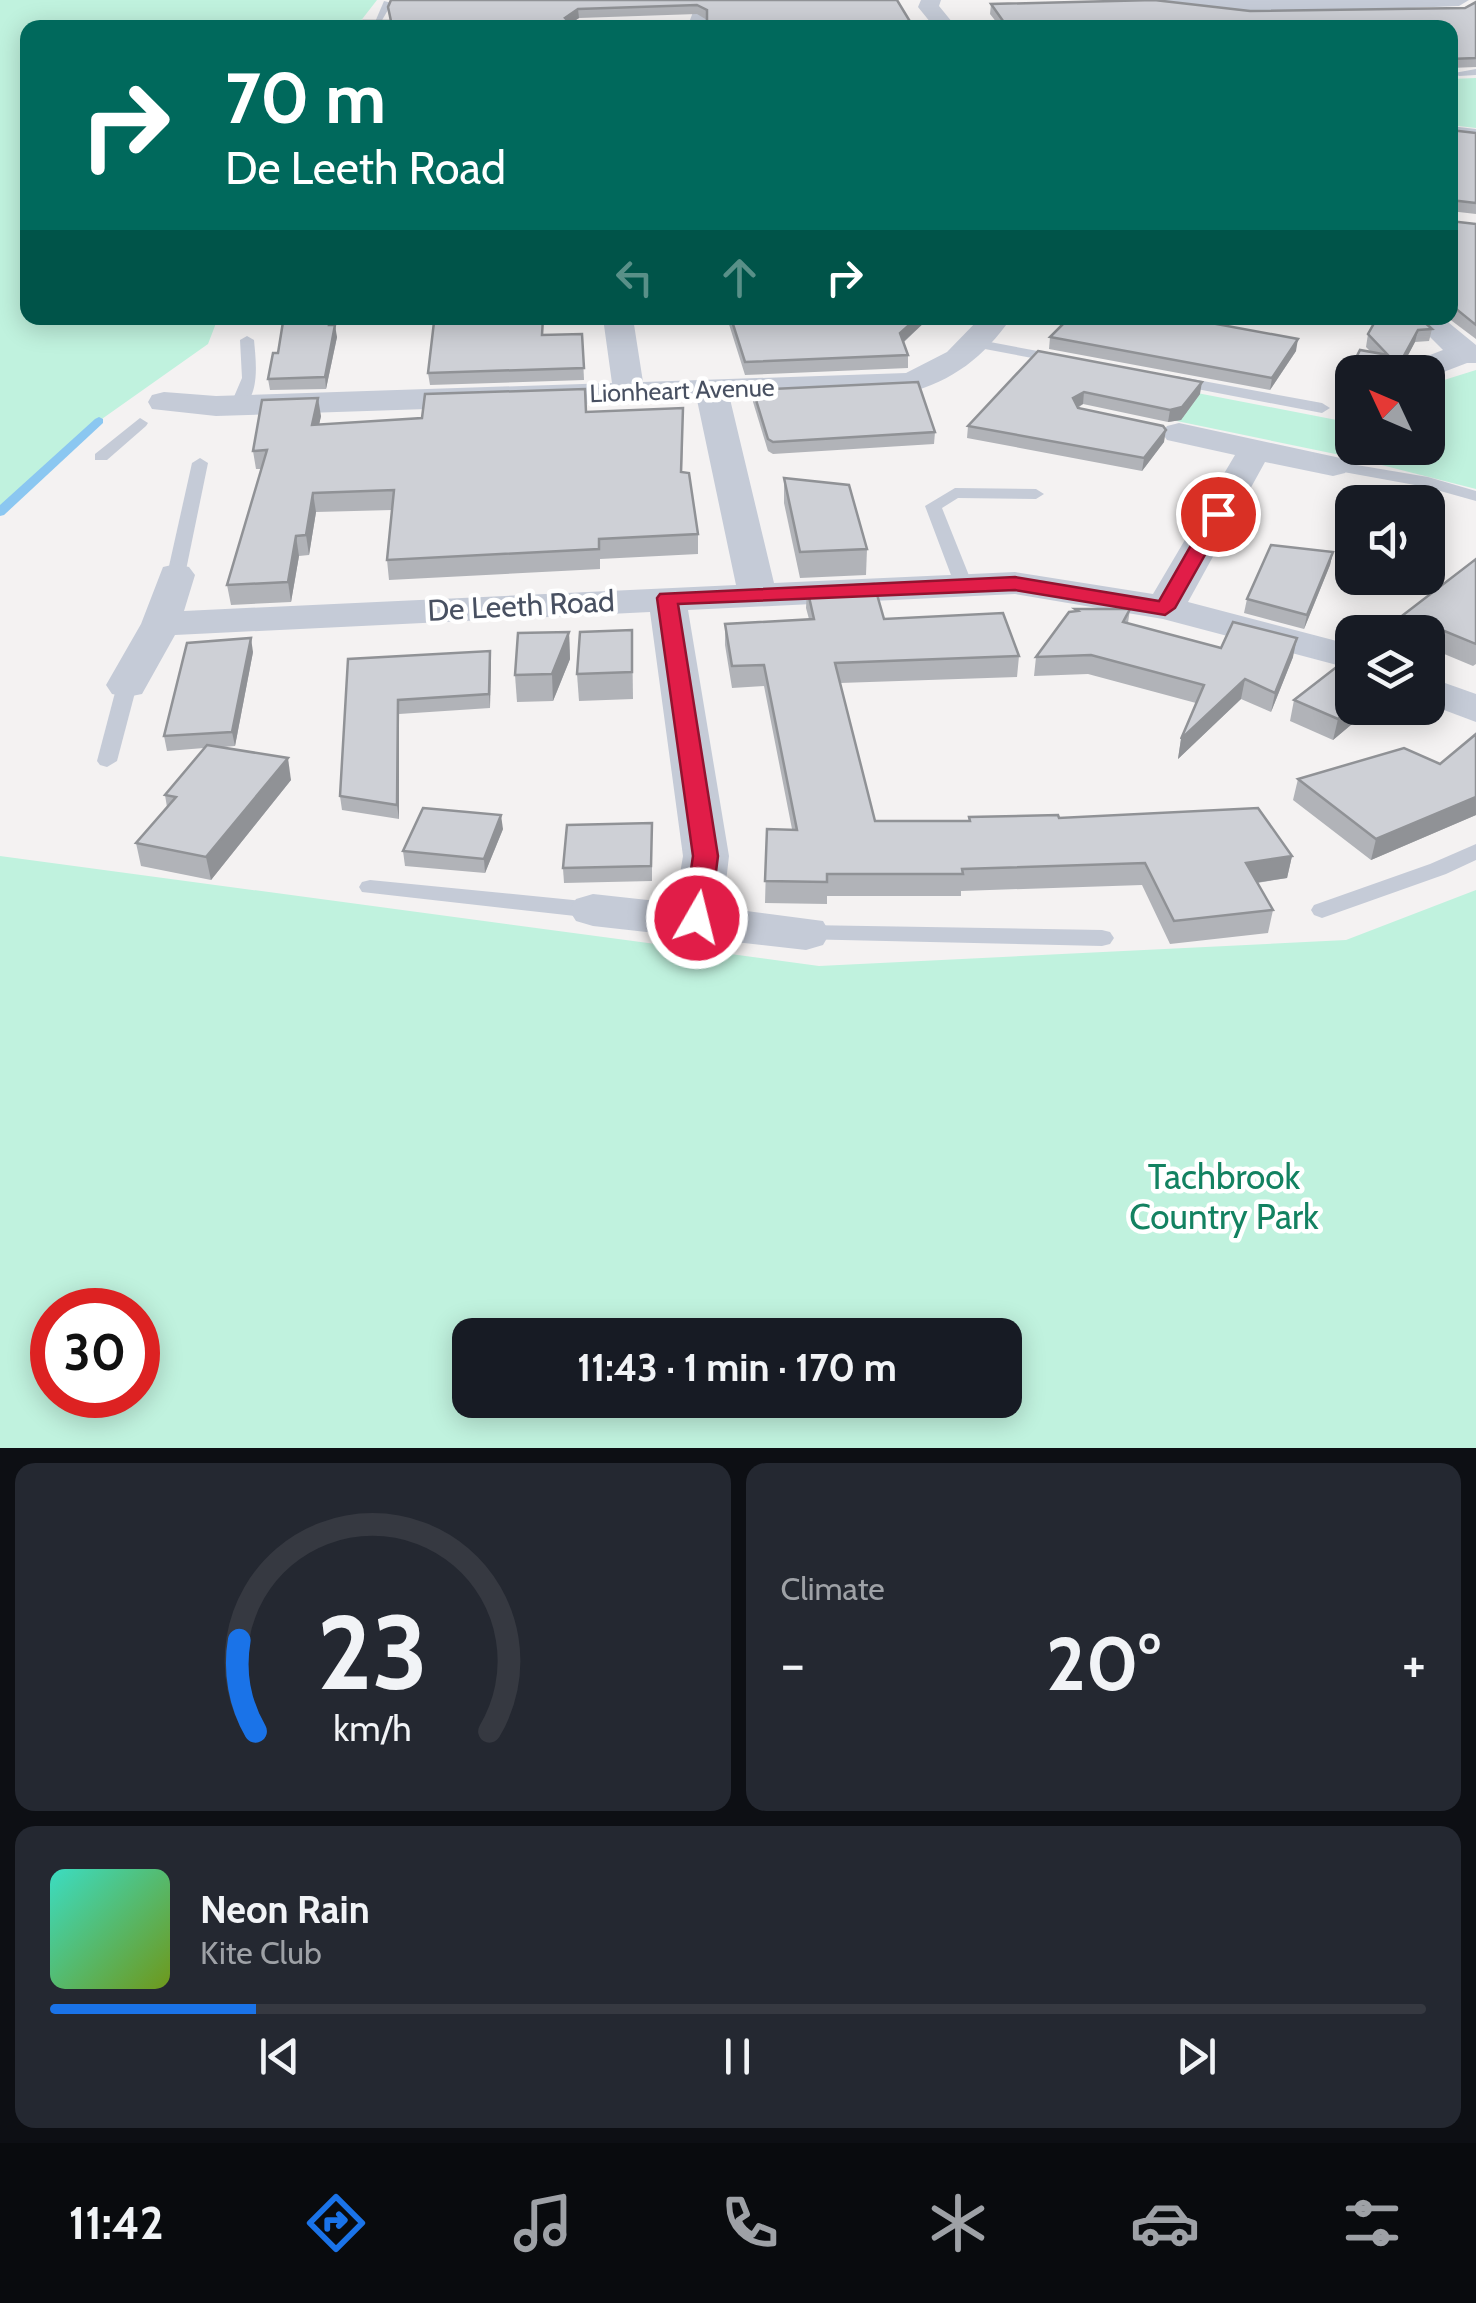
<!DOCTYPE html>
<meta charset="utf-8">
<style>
:root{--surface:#171b24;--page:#242831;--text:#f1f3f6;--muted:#9ea1a6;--line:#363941;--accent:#1a73e8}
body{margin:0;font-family:Cabin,sans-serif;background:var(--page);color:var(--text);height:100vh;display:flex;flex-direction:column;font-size:38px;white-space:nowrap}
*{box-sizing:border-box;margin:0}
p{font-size:32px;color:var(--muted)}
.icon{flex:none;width:55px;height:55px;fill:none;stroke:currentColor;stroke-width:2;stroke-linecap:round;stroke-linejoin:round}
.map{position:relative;height:1448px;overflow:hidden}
.side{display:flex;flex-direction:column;gap:15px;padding:15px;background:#0d0f14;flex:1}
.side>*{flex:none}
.banner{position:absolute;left:20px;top:20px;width:1438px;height:305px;border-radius:20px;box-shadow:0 5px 25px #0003;background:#00695c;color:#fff;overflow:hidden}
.needle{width:65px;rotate:314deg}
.buttons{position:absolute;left:1335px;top:355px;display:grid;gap:20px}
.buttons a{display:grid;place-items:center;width:110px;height:110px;border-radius:20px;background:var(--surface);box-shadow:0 5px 25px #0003;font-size:50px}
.speed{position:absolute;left:30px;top:1288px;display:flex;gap:20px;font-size:50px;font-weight:700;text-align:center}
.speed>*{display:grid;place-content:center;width:130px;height:130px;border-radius:50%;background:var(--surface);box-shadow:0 5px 25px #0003;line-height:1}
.speed .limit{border:15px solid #d22;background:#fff;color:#111}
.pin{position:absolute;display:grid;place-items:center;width:85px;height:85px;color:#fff;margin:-42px;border:5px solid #fff;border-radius:50%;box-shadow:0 2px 10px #0007}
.me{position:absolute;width:110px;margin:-55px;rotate:8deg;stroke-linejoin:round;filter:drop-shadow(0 0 8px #0008)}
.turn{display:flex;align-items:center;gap:35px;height:210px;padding:0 40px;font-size:45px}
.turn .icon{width:130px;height:130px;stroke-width:2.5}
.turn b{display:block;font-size:70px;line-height:85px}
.lanes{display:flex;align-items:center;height:95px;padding:0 40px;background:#0003;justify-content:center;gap:50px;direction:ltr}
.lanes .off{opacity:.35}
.big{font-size:75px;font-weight:700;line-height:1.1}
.side .widget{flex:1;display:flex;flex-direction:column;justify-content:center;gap:15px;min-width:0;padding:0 35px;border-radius:20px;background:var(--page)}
.side .dial{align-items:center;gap:0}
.dial svg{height:260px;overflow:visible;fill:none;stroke:var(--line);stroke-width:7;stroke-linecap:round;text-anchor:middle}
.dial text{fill:var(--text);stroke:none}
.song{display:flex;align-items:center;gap:30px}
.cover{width:120px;height:120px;border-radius:15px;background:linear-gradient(135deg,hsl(170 70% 55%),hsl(80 70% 35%))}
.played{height:10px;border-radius:5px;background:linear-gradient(90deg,var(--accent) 15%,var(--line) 15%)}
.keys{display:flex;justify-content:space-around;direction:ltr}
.heat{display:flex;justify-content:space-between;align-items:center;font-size:55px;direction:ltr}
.side .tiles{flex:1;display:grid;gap:15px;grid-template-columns:1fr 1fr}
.widget:last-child{grid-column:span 2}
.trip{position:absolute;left:452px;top:1318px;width:570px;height:100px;border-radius:20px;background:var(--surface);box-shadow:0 5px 25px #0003;font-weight:700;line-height:100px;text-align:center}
.menu{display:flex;height:160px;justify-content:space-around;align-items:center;background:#090b0e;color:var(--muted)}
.menu .icon{width:70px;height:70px}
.menu .selected{color:var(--accent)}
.menu b{font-size:45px;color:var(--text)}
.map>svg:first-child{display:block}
.green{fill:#c0f2de;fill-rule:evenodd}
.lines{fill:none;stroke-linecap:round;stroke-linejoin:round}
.stream{fill:#8bc7f1;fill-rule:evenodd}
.service{fill:#c5cbd7;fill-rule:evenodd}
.minor{fill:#c5cbd7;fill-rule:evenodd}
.wall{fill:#b1b3b8;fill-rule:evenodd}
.shaded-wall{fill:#909296}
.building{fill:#ced0d6;stroke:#909296;stroke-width:2.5;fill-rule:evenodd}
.route{fill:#e11d48;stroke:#92132f;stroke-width:2.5}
.labels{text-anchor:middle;stroke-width:9;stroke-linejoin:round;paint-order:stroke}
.far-street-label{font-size:25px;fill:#485061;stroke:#fff}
.street-label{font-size:30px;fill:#485061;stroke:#fff}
.near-park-label{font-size:35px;fill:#138261;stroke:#fff}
</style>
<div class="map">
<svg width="1476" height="1448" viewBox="0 0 1476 1448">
<rect width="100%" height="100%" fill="#f4f2f2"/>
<!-- green -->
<g class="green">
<polygon points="0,0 377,0 356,27 28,28 28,318 218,318 208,344 99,421 0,513"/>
<polygon points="1476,78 1476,128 1450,125 1450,79"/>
<polygon points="1032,361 1352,423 1352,448 1428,448 1428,385 1476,370 1476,489 1350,457 1007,386"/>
<path d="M0 856 819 966 1346 940 1476 890V1448H0ZM138 1310V1395H52V1310ZM1005 1335V1400H470V1335Z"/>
</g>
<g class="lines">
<!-- stream -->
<polygon class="stream" points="99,417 103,419 103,423 4,515 0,516 0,505 95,419"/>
<!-- service -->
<g class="service">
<polygon points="384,1 392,3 381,22 375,22"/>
<polygon points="1476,69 1476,75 1459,76 1454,73"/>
<polygon points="1450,126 1476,129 1476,135 1450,132"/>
<path d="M247 336 254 340C256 362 261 398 238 411L230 406 242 378 240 340Z"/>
<polygon points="974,339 1059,355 1066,359 1059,363 969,346 967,343"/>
<polygon points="1176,376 1322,403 1330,408 1322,413 1171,384 1171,378"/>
<polygon points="140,418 148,423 146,426 107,460 95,460 95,454"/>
<polygon points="200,458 208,463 185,575 176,580 167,575 192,463"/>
<polygon points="1333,461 1428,477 1476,491 1476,501 1426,487 1327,469 1327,463"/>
<polygon points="955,488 1036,489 1044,494 1036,499 958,498 942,508 972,583 963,588 954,583 925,506"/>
<polygon points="127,679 137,685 117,761 107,767 100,765 97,761 117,685"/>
<polygon points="1476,844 1476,860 1446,874 1322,918 1314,915 1311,910 1314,905 1430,864"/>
<polygon points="370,880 593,902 601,905 604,910 601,915 593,918 362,892 359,887 362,882"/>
<polygon points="806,925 1102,930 1110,932 1114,938 1110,944 1102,946 798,939 794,933 798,927"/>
</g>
<!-- minor -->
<g class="minor">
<polygon points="687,0 707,0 713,12 708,28 687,28 693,12"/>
<polygon points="921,0 941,0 939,6 957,28 935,28 918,7"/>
<polygon points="1144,0 1469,0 1459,6 1231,15 1154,6"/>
<path d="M603 318H633L643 382 906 373 947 352 980 318H1011C984 357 953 381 907 393L730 399 774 583 1015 572 1153 594 1235 455 1167 440 1162 433 1167 426 1179 423 1345 459 1350 466 1345 473 1333 476 1265 462 1188 602 1352 645V669L1163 619 1015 594 688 610 729 856 723 908 823 921 830 933 823 945 806 950 593 926 576 921 569 910 576 899 593 894 675 903 683 856 650 612 175 635 142 694 127 697 112 694 106 685 141 624 163 567 176 564 189 567 195 575 184 611 736 585 697 400 216 416 152 409 148 402 152 395 164 392 216 396 612 383Z"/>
<polygon points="1411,318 1443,318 1476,345 1476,363 1467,363 1428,378 1428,372 1400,372 1404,365 1443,350"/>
<polygon points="1428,677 1476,694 1476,722 1428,704"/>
</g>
</g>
<!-- wall -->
<g class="wall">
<path d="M897 0 914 28 390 21 388 7ZM697 14 707 20V21L573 22 579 18Z"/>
<polygon points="1476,2 1476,67 1450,68 1450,28 1001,28 990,14 991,4 1250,11 1465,8"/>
<polygon points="1450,130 1476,133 1476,214 1450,211"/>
<polygon points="1450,221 1476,224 1476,339 1448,318 1450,318"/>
<polygon points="727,318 929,318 904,342 908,355 908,368 745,375"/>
<polygon points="1377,318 1420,318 1432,329 1429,341 1415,342 1399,372 1352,372 1352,408 1336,405 1339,392 1360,350 1371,352 1366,347 1368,334"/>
<polygon points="330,320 331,325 337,337 326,389 270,390 268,379 278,353"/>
<polygon points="582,334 584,380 430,385 428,373 544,335"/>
<polygon points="1050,337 1296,351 1270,390 1049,349"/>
<polygon points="1038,351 1200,394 1181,420 1168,422 1083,404 1078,408 1164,442 1142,471 967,438 968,426"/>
<polygon points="753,390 935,432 934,444 773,454 768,451 753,402"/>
<polygon points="586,412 683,427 682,472 698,534 698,554 600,559 600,569 389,580 387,560 392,510 316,512 309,555 299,556 291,602 231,605 227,585 261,469 256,469 253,451 321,416 319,424"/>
<polygon points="784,478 867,549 866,575 800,578 784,503"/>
<polygon points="1333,552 1330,565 1304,629 1244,613 1247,599"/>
<polygon points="1476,559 1476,664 1473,666 1437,651 1428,659"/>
<polygon points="807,588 884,619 1019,656 1017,677 840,683 875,821 969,821 969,817 1059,818 1292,856 1287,878 1257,883 1273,910 1268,933 1170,944 1142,885 961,891 961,896 827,896 827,904 765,903 767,829 792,829 764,686 732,688 725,645 725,624 809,619 806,608"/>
<polygon points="1075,609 1130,609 1128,623 1221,648 1293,657 1271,712 1241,699 1178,759 1181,739 1196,703 1088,674 1034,676 1036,657 1075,611"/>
<polygon points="632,630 633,699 579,701 577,674"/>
<polygon points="569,632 570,659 553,701 517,702 515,675"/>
<polygon points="490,651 490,708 399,714 399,819 342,810 340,796 348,659"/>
<polygon points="253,652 235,746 223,747 291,780 211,880 141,866 136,843 167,807 165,795 204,748 167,751 164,736"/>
<polygon points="1294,700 1352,708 1371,708 1333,740 1290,721"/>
<polygon points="1476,734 1476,815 1371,860 1293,800 1298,779 1440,764"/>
<polygon points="652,823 652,881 564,883 563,868"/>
<polygon points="503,829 485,873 405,866 403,851"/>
</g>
<!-- shaded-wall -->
<g class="shaded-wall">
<polygon points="578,9 579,18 565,27 565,18"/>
<polygon points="917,318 929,318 900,345 900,333"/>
<polygon points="335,325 337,337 326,389 325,377"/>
<polygon points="1418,330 1415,342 1399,372 1395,372"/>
<polygon points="1298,339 1296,351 1270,390 1272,378"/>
<polygon points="1202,382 1200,394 1181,420 1168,422 1170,410"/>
<polygon points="1084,392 1083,404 1072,410 1073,398"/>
<polygon points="318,398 321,416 315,444 312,425"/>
<polygon points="1166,430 1164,442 1142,471 1144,458"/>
<polygon points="313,493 316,512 309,555 306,535"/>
<polygon points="296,536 299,556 291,602 288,582"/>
<polygon points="1333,552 1330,565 1304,629 1307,615"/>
<polygon points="1442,630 1437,651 1428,659 1428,643"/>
<polygon points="569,632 570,659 553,701 552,674"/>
<polygon points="251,638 253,652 235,746 232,732"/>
<polygon points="1297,638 1293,657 1271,712 1275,693"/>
<polygon points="490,651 491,664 490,708 489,694"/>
<polygon points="1245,679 1241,699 1178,759 1181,739"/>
<polygon points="398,700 399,714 399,819 397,805"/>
<polygon points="1352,708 1371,708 1333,740 1338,719"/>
<polygon points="288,758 291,780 211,880 206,857"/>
<polygon points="1476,797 1476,815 1371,860 1376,839"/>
<polygon points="501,815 503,829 485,873 484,859"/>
<polygon points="1292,856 1287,878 1241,885 1246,863"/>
</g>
<!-- building -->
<g class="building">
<path d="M391 0H897L914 28H358L363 21H391L388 7ZM697 5 707 10V21L569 22 565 18 578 9Z"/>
<polygon points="1154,0 1250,11 1465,8 1476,2 1476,58 1450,59 1450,28 1008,28 991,4"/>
<polygon points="1450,130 1476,133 1476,203 1450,200 1450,205"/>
<polygon points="1450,221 1476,224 1476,325 1450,304"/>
<polygon points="522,318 543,318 542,335 582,334 584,368 428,373 434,322"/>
<polygon points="731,318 917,318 900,333 908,355 745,362"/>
<polygon points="1069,318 1184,318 1298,339 1272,378 1050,337"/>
<polygon points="1377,318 1420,318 1432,329 1418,330 1395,372 1352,372 1352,395 1339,392 1360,350 1388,355 1368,334"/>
<polygon points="330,320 329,325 335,325 325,377 268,379 273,353 278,353 283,322"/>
<polygon points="1038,351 1202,382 1182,407 1170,410 1084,392 1073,398 1078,408 1163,426 1166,430 1144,458 968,426"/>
<polygon points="918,382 935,432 773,442 768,439 753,390"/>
<polygon points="585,389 586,412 683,408 681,472 689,473 698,534 599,539 599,549 387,560 394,490 313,493 306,535 296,536 288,582 227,585 267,450 253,451 262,400 318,398 312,425 422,418 425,394"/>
<polygon points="784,478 849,485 867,549 800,552"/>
<polygon points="1271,545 1333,552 1307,615 1247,599"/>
<polygon points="1476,559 1476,644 1442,630 1428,643 1428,632 1381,632"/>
<polygon points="874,584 884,619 1003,613 1019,656 835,663 875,821 970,821 969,817 1058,815 1059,818 1258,808 1292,856 1246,863 1273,910 1174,921 1145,863 962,869 963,874 827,874 827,882 765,881 767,829 797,830 764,665 732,666 725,624 814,619 807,588"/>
<polygon points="1075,609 1130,609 1123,622 1221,648 1233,622 1297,638 1275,693 1245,679 1181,739 1204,685 1091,655 1036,657 1069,612 1078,611"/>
<polygon points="632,630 632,672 577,674 580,632"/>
<polygon points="569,632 552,674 515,675 518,633"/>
<polygon points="251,638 232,732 164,736 187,643"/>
<polygon points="490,651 489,694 398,700 397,805 340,796 348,659"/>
<polygon points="1352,655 1352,707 1338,719 1294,700"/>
<polygon points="1476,734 1476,797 1376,839 1298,779 1404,748 1440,764"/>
<polygon points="207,745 288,758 206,857 136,843 176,797 165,795"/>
<polygon points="423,808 501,815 484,859 403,851"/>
<polygon points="652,823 651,866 563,868 567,825"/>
</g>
<!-- route -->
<polygon class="route" points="1218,508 1228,514 1175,608 1165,615 1015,590 678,604 718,856 710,918 697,927 688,924 684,918 693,856 657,598 660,594 1015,577 1159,601 1209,514"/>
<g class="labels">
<!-- far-street labels -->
<g class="far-street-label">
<text transform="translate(682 390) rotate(-2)" y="9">Lionheart Avenue</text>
</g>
<!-- street labels -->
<g class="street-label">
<text transform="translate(521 606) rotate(-3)" y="10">De Leeth Road</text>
</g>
<!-- near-park labels -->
<g class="near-park-label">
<text x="1224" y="1189">Tachbrook<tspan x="1224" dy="40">Country Park</tspan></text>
</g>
</g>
</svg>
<div class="buttons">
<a><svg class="needle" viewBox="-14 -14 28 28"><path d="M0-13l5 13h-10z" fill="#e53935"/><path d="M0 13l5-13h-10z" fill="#9ea1a6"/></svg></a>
<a><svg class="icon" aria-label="sound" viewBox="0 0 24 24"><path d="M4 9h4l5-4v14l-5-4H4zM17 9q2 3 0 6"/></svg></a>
<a><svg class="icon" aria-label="layers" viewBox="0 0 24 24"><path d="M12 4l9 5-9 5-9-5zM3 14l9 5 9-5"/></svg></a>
</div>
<div class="speed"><div class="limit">30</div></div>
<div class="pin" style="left:1218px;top:514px;background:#d93025"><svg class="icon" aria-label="arrive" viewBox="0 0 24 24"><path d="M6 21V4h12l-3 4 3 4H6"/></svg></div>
<svg class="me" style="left:697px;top:918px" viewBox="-20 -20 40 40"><circle r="17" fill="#e11d48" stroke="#fff" stroke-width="3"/><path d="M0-11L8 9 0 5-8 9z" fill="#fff"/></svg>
<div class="trip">11:43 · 1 min · 170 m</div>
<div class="banner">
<div class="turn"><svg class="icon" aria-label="right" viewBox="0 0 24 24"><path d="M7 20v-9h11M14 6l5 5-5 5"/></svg><div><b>70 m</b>De Leeth Road</div></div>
<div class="lanes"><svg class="icon off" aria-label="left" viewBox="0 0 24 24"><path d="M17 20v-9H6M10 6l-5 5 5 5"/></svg><svg class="icon off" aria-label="ahead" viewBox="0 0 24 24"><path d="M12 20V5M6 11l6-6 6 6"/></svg><svg class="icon" aria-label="right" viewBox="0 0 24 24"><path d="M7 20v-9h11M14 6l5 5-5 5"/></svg></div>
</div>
</div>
<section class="side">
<div class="tiles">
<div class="widget dial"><svg viewBox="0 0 100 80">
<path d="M14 69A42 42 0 1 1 86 69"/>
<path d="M14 69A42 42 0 0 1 9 41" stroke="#1a73e8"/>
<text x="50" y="56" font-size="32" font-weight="700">23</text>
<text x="50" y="72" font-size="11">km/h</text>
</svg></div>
<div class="widget"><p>Climate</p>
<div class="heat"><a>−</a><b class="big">20°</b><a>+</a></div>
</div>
<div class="widget">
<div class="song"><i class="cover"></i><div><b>Neon Rain</b><p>Kite Club</p></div></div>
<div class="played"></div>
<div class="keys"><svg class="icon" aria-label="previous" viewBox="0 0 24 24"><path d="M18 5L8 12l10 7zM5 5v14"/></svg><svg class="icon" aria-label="pause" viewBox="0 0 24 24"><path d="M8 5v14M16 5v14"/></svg><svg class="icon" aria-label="next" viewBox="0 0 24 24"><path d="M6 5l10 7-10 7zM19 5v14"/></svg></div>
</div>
</div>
</section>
<nav class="menu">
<b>11:42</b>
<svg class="icon selected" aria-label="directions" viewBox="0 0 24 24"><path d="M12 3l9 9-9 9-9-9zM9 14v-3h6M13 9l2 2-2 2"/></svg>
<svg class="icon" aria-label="music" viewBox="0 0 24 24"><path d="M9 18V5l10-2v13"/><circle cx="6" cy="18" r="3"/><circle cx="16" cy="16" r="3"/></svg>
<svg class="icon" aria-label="phone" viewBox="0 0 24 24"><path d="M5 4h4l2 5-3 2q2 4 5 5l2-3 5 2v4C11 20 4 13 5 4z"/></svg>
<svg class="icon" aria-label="climate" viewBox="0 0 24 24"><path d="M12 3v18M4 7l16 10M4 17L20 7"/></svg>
<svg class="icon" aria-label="car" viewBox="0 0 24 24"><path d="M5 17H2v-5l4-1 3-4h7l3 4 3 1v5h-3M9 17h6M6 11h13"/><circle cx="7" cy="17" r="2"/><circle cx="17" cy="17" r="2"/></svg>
<svg class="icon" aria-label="filters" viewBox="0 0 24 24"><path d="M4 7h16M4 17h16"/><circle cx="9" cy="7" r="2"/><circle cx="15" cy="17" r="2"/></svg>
</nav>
